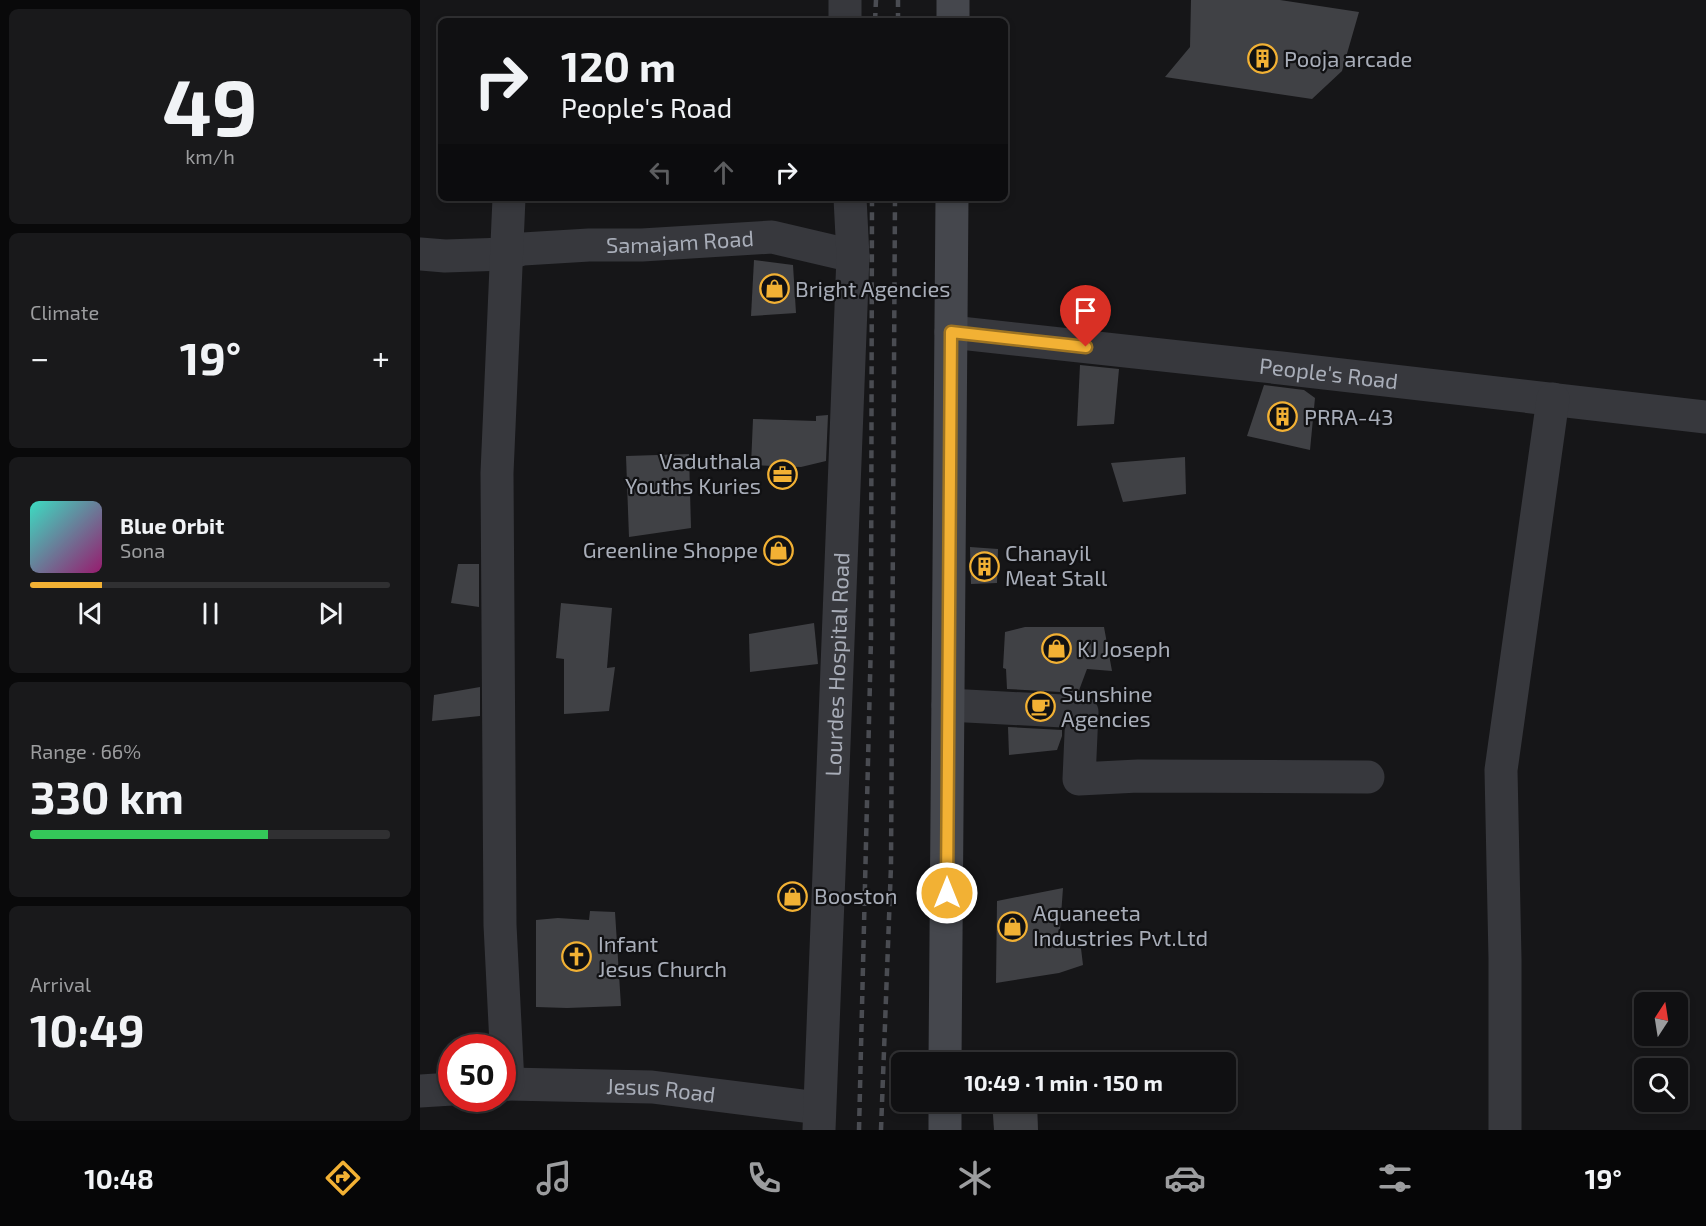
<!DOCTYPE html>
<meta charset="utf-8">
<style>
:root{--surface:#101012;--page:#19191b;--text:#f1f3f6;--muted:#9c9d9f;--line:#303032;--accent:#f2b134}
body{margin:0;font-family:"Exo 2",sans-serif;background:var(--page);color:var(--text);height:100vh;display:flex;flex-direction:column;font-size:22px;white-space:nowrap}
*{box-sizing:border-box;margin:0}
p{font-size:20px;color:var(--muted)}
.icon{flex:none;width:33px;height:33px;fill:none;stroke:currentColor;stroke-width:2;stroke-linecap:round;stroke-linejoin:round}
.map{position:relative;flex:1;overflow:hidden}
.side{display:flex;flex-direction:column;gap:9px;padding:9px;background:#09090a;width:420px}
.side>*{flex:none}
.banner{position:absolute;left:18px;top:18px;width:570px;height:183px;border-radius:9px;box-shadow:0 3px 9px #0003,0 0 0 2px var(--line);background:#101012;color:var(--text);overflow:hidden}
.needle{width:39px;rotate:12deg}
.buttons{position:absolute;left:1214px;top:992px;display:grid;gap:12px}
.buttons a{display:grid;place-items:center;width:54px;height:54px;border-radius:9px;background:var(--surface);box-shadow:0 3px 9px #0003,0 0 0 2px var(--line);font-size:30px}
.speed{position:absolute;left:18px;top:1034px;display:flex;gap:12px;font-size:30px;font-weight:700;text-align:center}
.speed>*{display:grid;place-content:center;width:78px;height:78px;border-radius:50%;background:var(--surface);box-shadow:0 3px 9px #0003,0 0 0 2px var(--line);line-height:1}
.speed .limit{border:9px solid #d22;background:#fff;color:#111}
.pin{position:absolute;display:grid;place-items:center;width:51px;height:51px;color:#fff;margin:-62px -26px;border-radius:50% 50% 50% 0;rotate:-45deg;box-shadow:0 0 6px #0007}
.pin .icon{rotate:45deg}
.me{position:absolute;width:66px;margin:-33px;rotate:0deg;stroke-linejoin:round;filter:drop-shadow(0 0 4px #0008)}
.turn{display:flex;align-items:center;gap:21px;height:126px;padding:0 24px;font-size:27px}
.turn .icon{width:78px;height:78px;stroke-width:2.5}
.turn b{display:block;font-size:42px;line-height:51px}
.lanes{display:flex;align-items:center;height:57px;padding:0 24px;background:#0003;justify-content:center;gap:30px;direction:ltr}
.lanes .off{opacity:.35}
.big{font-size:45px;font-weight:700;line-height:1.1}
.side .widget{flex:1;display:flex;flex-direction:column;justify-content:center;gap:9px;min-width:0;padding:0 21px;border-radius:9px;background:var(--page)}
.side .dial{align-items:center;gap:0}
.dial b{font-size:78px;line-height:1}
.song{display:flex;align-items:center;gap:18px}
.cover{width:72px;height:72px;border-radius:9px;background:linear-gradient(135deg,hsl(170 70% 55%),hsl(320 70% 35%))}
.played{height:6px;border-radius:3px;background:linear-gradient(90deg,var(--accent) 20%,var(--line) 20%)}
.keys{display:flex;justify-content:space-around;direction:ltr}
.heat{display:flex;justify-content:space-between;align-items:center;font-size:33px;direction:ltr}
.charge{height:9px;border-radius:4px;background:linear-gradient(90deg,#34c759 66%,var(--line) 0)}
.trip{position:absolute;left:471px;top:1052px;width:345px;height:60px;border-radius:9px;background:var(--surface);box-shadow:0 3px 9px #0003,0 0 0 2px var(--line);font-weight:700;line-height:60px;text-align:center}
.tab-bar{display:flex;height:96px;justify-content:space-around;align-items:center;background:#060607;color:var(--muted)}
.tab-bar .icon{width:42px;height:42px}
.tab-bar .selected{color:var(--accent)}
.tab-bar b{font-size:27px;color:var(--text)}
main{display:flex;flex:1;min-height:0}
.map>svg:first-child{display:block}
.building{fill:#404145}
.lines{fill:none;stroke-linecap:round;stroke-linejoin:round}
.minor{stroke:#37383d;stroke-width:33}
.tertiary{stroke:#37383d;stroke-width:33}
.secondary{stroke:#45474d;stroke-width:33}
.rail{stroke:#4a4c52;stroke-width:4.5;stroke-dasharray:8 6;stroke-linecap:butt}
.route-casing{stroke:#9d7322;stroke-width:15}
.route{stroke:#f2b134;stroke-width:10}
.labels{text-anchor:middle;stroke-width:4.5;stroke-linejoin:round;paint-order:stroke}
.poi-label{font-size:22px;fill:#a8adb8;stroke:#111113;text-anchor:start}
.street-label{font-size:22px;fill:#a8adb8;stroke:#111113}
</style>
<main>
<section class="side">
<div class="widget dial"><b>49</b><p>km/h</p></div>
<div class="widget"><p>Climate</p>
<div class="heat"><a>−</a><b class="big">19°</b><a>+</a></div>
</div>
<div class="widget">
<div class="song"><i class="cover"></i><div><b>Blue Orbit</b><p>Sona</p></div></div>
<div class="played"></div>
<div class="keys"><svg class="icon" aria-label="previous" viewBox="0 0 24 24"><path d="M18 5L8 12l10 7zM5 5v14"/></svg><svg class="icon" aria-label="pause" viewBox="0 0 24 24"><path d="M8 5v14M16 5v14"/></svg><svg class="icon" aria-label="next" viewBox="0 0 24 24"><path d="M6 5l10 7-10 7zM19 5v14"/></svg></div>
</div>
<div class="widget"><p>Range · 66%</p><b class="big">330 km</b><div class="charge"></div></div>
<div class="widget"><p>Arrival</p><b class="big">10:49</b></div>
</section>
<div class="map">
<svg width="1286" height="1130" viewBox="0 0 1286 1130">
<rect width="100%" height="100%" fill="#161618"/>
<!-- building -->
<g class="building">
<polygon points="771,0 860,0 939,12 922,71 892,99 745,77 770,47"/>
<polygon points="334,260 373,265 376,313 331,316"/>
<polygon points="660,365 699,369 694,424 657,426"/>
<polygon points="844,385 884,390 895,398 890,450 827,436"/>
<polygon points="408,415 406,461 381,467 331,465 333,419 396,421 396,416"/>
<polygon points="269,454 271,528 209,537 206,456"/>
<polygon points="765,457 766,494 703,502 691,463"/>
<polygon points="550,547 578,549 577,583 551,584"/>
<polygon points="38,564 59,564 59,607 31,603"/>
<polygon points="141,603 192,608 187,668 195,667 189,711 144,714 144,659 136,658"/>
<polygon points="394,623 398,664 330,672 329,634"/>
<polygon points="605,627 684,627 692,671 667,669 658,693 587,689 586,669 583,668 585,632"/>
<polygon points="60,687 60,716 12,721 14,695"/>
<polygon points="588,727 642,730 642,736 637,750 589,755"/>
<polygon points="643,888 639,943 660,940 663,965 639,973 576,983 577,901"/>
<polygon points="170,911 195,912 201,1006 147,1008 116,1007 116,920 138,918 169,920"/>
<polygon points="572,1101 617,1101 618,1130 574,1130"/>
</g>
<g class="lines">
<!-- minor -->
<g class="minor">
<path id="s1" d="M0 254 25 256 86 254 103 249 169 245H222L352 237 433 256"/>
<path id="s2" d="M531 332 861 368 1286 417"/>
<polyline points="528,705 662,712 659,779 718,776 948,777"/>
<path id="s3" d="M82 1084 232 1087 399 1108"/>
<polyline points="88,1084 80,925 77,473 89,198"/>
<polyline points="0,1091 32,1089"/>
<polyline points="1085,1130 1085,959 1081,770 1133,399"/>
</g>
<!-- tertiary -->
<g class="tertiary">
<polyline points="425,0 425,21"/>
<path id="s4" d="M399 1130 433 256 430 198"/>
</g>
<!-- secondary -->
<g class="secondary">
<polyline points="533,21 533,0"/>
<polyline points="525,1062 532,198"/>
<polyline points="525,1130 525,1101"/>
</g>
<!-- rail -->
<g class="rail">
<polyline points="455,21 456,0"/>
<polyline points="478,21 478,0"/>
<polyline points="439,1130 451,639 452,198"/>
<polyline points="461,1130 471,866 475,198"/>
</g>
</g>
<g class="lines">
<defs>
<polyline id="route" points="527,893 531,332 666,347"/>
</defs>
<!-- route casing -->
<use href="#route" class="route-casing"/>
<!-- route -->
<use href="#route" class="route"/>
</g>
<!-- icons -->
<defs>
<symbol id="building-ring" viewBox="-11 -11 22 22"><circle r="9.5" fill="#111113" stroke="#f2b134" stroke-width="1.5"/><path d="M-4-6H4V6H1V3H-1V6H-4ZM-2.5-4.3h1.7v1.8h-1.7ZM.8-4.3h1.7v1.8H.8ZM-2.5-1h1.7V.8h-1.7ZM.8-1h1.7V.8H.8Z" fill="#f2b134"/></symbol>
<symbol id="shop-ring" viewBox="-11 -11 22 22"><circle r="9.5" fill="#111113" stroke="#f2b134" stroke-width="1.5"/><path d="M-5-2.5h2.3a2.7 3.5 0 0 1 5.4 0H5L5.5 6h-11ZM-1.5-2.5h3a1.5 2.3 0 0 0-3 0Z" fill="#f2b134"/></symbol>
<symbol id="office-ring" viewBox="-11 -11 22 22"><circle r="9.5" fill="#111113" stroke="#f2b134" stroke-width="1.5"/><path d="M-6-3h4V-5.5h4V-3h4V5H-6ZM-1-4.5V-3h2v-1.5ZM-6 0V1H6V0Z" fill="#f2b134"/></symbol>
<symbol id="cafe-ring" viewBox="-11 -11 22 22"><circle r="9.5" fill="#111113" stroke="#f2b134" stroke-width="1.5"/><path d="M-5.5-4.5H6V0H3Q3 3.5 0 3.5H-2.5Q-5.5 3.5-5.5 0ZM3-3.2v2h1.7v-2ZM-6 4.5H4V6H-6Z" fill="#f2b134"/></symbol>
<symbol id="church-ring" viewBox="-11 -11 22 22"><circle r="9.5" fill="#111113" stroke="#f2b134" stroke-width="1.5"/><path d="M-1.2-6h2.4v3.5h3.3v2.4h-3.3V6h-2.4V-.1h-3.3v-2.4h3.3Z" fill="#f2b134"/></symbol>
</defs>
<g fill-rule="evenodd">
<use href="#building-ring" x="826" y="42" width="33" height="33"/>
<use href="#shop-ring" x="338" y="272" width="33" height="33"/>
<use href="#building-ring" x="846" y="400" width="33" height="33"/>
<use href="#office-ring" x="346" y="458" width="33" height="33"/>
<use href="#shop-ring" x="342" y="534" width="33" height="33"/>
<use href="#building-ring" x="548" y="550" width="33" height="33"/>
<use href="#shop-ring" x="620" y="632" width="33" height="33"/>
<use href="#cafe-ring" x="604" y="690" width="33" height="33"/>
<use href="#shop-ring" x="356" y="880" width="33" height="33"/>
<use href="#shop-ring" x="576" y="910" width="33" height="33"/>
<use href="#church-ring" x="140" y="940" width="33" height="33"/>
</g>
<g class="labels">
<!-- poi labels -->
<g class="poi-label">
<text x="864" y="67">Pooja arcade</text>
<text x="375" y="297">Bright Agencies</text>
<text x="884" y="425">PRRA-43</text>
<text x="341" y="469" text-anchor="end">Vaduthala<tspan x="341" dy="25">Youths Kuries</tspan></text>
<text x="338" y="558" text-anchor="end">Greenline Shoppe</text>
<text x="585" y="561">Chanayil<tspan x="585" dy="25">Meat Stall</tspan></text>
<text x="657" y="657">KJ Joseph</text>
<text x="641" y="702">Sunshine<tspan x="641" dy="25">Agencies</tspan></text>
<text x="394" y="904">Booston</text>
<text x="613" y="921">Aquaneeta<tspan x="613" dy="25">Industries Pvt.Ltd</tspan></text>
<text x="178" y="952">Infant<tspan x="178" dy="25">Jesus Church</tspan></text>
</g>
<!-- street labels -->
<g class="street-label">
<text dy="8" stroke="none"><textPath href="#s1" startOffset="261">Samajam Road</textPath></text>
<text dy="8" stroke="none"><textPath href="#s2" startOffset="380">People's Road</textPath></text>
<text dy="8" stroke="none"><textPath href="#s4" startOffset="466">Lourdes Hospital Road</textPath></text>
<text dy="8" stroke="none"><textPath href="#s3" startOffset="159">Jesus Road</textPath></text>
</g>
</g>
</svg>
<div class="buttons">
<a><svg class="needle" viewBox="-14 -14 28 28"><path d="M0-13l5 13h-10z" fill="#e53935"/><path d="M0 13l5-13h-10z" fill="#9c9d9f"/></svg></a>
<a><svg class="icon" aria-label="search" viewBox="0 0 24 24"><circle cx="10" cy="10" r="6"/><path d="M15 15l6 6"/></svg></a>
</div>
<div class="speed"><div class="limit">50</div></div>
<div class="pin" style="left:666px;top:347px;background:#d93025"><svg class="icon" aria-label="arrive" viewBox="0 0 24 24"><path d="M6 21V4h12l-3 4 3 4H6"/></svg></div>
<svg class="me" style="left:527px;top:893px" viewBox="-20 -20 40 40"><circle r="17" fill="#f2b134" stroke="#fff" stroke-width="3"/><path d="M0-11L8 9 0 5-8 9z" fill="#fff"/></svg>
<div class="trip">10:49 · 1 min · 150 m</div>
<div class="banner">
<div class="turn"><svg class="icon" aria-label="right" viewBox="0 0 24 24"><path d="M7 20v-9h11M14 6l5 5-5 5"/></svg><div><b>120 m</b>People's Road</div></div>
<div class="lanes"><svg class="icon off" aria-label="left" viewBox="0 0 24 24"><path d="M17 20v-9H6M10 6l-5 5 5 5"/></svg><svg class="icon off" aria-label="ahead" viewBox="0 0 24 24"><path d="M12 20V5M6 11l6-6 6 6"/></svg><svg class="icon" aria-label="right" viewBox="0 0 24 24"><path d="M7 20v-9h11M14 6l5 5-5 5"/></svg></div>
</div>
</div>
</main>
<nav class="tab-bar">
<b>10:48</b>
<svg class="icon selected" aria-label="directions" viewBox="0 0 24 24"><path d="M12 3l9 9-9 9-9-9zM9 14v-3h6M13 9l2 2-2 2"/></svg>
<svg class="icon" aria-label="music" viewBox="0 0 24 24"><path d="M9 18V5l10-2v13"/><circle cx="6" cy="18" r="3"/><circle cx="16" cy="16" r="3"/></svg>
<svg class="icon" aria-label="phone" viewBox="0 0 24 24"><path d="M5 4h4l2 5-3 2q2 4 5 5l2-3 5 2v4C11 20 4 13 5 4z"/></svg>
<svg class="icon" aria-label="climate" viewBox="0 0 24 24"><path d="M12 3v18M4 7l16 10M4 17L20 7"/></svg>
<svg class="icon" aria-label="car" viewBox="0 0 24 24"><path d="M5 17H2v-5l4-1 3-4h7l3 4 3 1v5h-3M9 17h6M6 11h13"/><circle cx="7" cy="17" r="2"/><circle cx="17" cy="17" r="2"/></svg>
<svg class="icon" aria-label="filters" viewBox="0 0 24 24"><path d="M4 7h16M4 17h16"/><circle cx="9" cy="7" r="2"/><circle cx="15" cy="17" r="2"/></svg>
<b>19°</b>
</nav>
